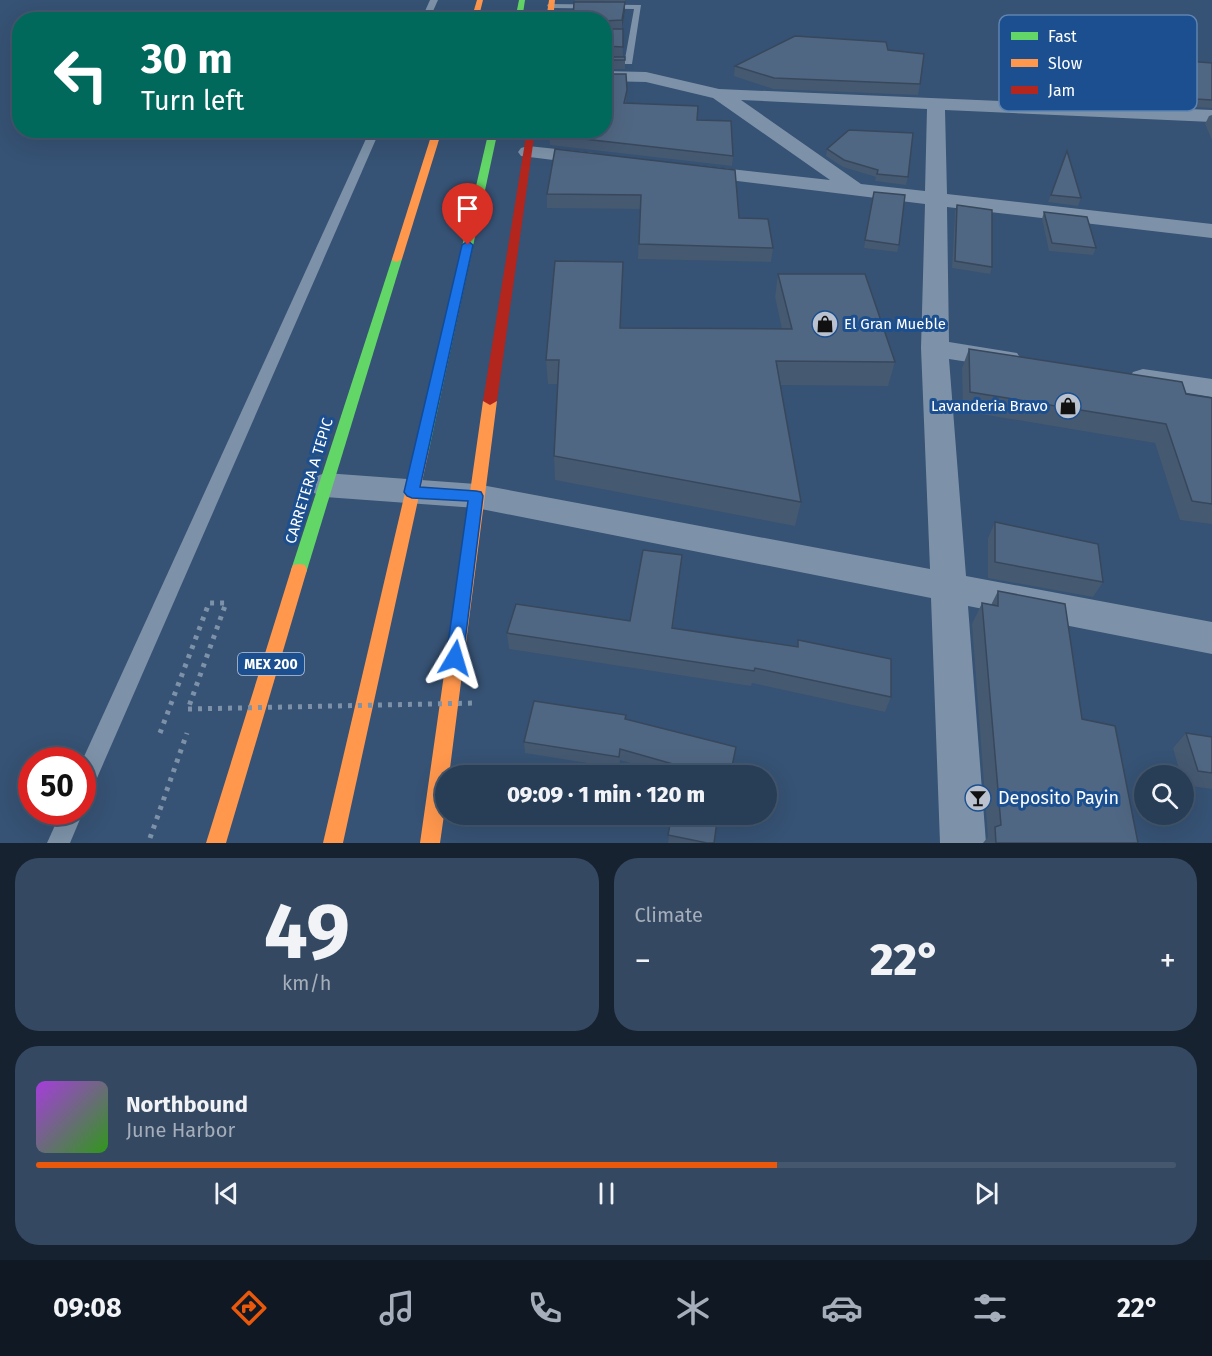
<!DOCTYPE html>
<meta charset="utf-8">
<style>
:root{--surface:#283e57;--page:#344961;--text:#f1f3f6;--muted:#a5aeba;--line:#44576d;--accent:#ea580c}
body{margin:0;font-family:"Fira Sans",sans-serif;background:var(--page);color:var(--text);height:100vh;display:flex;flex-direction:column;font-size:22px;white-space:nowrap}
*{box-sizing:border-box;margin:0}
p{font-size:20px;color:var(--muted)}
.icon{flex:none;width:33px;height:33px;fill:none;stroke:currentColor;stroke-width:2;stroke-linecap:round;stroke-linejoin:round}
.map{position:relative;height:843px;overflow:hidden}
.panel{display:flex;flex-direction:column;gap:15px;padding:15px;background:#162230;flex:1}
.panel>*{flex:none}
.banner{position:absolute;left:12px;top:12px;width:600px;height:126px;border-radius:24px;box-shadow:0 6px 24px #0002,0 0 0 2px var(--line);background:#00695c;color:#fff;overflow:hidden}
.controls{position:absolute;left:1134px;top:765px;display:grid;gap:12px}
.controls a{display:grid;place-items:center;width:60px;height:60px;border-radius:50%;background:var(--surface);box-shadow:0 6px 24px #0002,0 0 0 2px var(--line);font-size:30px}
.speed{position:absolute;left:18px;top:747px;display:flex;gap:12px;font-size:30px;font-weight:700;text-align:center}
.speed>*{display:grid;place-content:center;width:78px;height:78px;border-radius:50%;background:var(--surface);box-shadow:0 6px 24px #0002,0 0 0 2px var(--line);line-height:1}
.speed .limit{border:9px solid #d22;background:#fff;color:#111}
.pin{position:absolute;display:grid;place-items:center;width:51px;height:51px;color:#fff;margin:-62px -26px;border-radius:50% 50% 50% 0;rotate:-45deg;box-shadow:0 0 6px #0007}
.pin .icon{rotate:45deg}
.me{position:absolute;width:66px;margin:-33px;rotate:7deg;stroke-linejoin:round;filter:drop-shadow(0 0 4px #0008)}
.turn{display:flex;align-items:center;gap:21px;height:126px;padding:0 30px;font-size:27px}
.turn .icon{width:78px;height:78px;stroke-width:2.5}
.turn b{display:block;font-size:42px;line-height:51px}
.big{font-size:45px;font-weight:800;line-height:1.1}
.panel .card{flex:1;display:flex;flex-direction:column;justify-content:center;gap:9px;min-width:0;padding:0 21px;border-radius:24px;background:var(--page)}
.panel .dial{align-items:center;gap:0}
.dial b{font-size:78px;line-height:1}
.song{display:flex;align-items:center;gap:18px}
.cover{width:72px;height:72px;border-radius:9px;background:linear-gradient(135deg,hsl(280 70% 55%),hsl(110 70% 35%))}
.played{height:6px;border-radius:3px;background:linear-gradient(90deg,var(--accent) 65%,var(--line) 65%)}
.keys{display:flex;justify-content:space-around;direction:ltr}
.heat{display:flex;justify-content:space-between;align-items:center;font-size:33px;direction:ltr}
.panel .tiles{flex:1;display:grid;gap:15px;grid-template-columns:1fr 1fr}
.card:last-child{grid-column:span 2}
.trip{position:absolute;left:435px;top:765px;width:342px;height:60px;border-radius:30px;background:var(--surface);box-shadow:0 6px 24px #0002,0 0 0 2px var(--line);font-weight:800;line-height:60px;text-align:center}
.menu{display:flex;height:96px;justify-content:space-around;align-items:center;background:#101923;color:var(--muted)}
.menu .icon{width:42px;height:42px}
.menu .current{color:var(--accent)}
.menu b{font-size:27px;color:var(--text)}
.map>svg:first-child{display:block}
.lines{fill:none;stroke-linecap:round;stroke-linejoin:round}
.path{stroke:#7d92a8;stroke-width:5;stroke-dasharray:4 6;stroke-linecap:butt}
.lane{fill:#7d92a8;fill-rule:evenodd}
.street{fill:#7d92a8;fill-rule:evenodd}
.fast{fill:#63d668;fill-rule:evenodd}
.slow{fill:#ff974d;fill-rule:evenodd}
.jam{fill:#b3261e;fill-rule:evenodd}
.path-bridge{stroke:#7d92a8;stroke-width:5;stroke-dasharray:4 6;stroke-linecap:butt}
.wall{fill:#455971}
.shaded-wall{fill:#38485c}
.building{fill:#506783;stroke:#38485c;stroke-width:1.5}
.route{fill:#1a73e8;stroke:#114b97;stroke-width:1.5}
.labels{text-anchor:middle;stroke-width:6;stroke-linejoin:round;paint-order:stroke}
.shield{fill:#1b4f8f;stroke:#bbcadd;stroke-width:1.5}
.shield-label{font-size:14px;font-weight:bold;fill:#fff}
.poi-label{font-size:15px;fill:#fff;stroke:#1b4f8f;text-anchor:start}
.street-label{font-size:15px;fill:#fff;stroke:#1b4f8f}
.near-poi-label{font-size:18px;fill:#fff;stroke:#1b4f8f;text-anchor:start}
.key{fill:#1b4f8f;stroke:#5f84b1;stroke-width:1.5}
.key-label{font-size:16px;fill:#fff}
</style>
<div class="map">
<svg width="1212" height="843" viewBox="0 0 1212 843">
<rect width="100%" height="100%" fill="#365274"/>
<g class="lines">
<!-- path -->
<g class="path">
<polyline points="160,733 209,603 226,603 188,709"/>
<polyline points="150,838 187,733"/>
</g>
<!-- lane -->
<g class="lane">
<polygon points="430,0 438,0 429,20 421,20"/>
<polygon points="548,4 641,5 632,64 604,64 604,58 625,59 634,9 551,8 547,6"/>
<polygon points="370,130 380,130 90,794 82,797 82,761"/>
<polygon points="82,811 83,812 70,843 47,843 61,812"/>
</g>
<!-- street -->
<g class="street">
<path d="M604 71 646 72 719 89 1212 110V122L945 110 947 194 1212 224V238L947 207 949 342 1017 353 1021 359 1017 365 1007 368 949 359 966 576 1212 622V654L968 606 986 843H940L931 598 476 508 325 497 314 493 309 485 314 477 325 473 476 484 930 569 921 348 925 204 688 175 685 171 688 167 695 165 830 180 713 98 646 82 604 81ZM741 100 927 109 925 191 861 184Z"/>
<polygon points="528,146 594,153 601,155 604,159 601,163 594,165 521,156 518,152 521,148"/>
<polygon points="1143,369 1212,379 1212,397 1133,384 1129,378 1133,372"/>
</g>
<!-- fast -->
<g class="fast">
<polygon points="519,0 525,0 522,20 515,20"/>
<polygon points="489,130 498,130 429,450 422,455 415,450"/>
<polygon points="397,256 402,259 307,570 305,575 299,576 293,575 291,570 392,259"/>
</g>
<!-- slow -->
<g class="slow">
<polygon points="477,0 483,0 478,20 471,20"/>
<polygon points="549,0 555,0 553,20 546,20"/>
<polygon points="433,130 442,130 402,259 397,262 393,261 392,259"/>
<polygon points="490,397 497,401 449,776 446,776 446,801 440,843 420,843 483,401"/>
<polygon points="422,445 429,450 343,843 323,843 415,450"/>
<polygon points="299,564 305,565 307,570 226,843 206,843 291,570 293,565"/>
</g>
<!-- jam -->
<polygon class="jam" points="527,130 535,130 497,401 490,405 483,401"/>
<!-- path-bridge -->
<polyline class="path-bridge" points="188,709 477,703"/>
</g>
<!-- wall -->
<g class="wall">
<polygon points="575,0 625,0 625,11 622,29 623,57 604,56 604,20 575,2"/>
<polygon points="888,50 920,84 918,95 773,89 734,76 735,66"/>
<rect x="604" y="57" width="21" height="12"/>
<polygon points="1161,59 1212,63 1212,108 1192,107 1158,66"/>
<polygon points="627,90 626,103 697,120 733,156 732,166 550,145 549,135"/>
<polygon points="1212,115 1212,140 1205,124 1209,116"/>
<polygon points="555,149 739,218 773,248 771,262 638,259 640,209 547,208 547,194"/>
<polygon points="827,149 908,177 906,185 875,181 876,177 843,167 826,156"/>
<polygon points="1067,151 1081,198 1078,206 1048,202"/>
<polygon points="872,199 899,245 897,252 864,248"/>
<polygon points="957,205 992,267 990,274 952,268 955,212"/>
<polygon points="1044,212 1096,248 1093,255 1049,251 1042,219"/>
<polygon points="778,274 895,362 888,386 780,385 801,502 795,526 555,480 554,456 558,384 548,384 546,360 622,285 621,328 782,329 775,297"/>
<polygon points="969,349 1186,394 1212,398 1212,524 1180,520 1155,443 963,411 962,368"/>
<polygon points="995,522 1103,582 1093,597 988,578 988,538"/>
<polygon points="682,555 673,628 797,646 798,640 891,697 885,712 752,683 751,686 509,649 507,633 630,621"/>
<polygon points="998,591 1082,719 1138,843 983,843 988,837 972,624 982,603 991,605"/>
<polygon points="626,715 626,719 730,776 676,776 620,760 619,768 525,753 524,742"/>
<polygon points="1186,733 1212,737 1212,789 1184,785 1184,776 1181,776 1173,748"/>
<polygon points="672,814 714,843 668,843"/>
</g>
<!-- shaded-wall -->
<polygon class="shaded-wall" points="625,2 625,11 622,29 622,20"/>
<!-- building -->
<g class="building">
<polygon points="574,2 625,2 622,20 604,21 604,20 573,20"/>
<polygon points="604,29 623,29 623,47 604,46"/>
<polygon points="795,36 886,42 888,50 924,54 920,84 774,78 735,66"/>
<rect x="604" y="57" width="21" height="3"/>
<polygon points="1161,59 1212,63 1212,100 1196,99"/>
<polygon points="604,74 626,74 627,90 624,103 698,106 697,120 731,121 733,156 549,135 551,130 604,130"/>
<polygon points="849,130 913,133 908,177 877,174 878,170 844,160 827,149"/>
<polygon points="555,149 735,170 739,218 768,219 773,248 639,244 641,195 547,194"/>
<polygon points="1067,151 1081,198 1051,195"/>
<polygon points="874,192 905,195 899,245 865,240"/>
<polygon points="957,205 992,210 992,267 955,261"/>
<polygon points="1044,212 1087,217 1096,248 1052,243"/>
<polygon points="555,261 623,262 620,328 792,329 778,274 865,274 895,362 776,361 801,502 554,456 559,360 546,360"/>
<polygon points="969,349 1182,382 1186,394 1212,398 1212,504 1192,501 1166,424 970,392"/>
<polygon points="995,522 1098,544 1103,582 995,562"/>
<polygon points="643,550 682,555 672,628 798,647 798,640 891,659 891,697 755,668 754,671 507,633 516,604 630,621"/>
<polygon points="998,591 1065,604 1082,719 1115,726 1138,843 996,843 995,827 1001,825 982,603 998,606"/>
<polygon points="534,701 626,715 625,719 736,747 730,776 678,776 680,766 620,749 619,757 524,742"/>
<polygon points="1186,733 1212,737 1212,773 1198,771"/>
<polygon points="672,814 718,814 714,843 707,843 668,835"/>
</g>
<!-- route -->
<polygon class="route" points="468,241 473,245 420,487 476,491 481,492 483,496 463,658 461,663 455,666 448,663 446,658 468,501 412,498 407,496 404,492 462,245"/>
<!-- icons -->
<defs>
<symbol id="shop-disc" viewBox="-11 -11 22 22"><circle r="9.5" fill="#b9c2ce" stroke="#1b4f8f"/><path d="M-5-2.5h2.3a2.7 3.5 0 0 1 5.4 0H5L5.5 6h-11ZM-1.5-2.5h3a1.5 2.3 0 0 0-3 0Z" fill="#111"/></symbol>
<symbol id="bar-disc" viewBox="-11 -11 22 22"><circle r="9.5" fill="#b9c2ce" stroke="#1b4f8f"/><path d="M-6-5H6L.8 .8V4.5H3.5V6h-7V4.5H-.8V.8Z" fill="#111"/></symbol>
</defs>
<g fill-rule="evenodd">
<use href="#shop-disc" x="810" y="309" width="30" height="30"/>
<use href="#shop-disc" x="1053" y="391" width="30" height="30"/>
<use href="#bar-disc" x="963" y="783" width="30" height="30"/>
</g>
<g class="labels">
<!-- shield labels -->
<rect class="shield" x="238" y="653" width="66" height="22" rx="4.5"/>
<g class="shield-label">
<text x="271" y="669">MEX 200</text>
</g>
<!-- poi labels -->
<g class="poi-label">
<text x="844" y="329">El Gran Mueble</text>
<text x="1048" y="411" text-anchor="end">Lavanderia Bravo</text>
</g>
<!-- street labels -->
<g class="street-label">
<text transform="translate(309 481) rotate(-73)" y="5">CARRETERA A TEPIC</text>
</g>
<!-- near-poi labels -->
<g class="near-poi-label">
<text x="998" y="804">Deposito Payin</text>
</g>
</g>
<!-- legend -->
<rect x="999" y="15" width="198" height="96" rx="9" class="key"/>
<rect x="1011" y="32" width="27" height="8" fill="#63d668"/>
<rect x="1011" y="59" width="27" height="8" fill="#ff974d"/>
<rect x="1011" y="86" width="27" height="8" fill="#b3261e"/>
<g class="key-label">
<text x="1048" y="42">Fast</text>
<text x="1048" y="69">Slow</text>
<text x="1048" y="96">Jam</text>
</g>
</svg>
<div class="controls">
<a><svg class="icon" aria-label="search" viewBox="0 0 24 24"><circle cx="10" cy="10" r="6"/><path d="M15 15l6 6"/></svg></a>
</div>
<div class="speed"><div class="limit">50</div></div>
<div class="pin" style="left:468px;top:245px;background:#d93025"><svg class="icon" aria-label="arrive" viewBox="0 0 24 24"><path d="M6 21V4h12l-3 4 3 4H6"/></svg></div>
<svg class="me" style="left:455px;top:658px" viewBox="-20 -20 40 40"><path d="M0-17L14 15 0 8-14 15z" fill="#1a73e8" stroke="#fff" stroke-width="4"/></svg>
<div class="trip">09:09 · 1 min · 120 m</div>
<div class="banner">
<div class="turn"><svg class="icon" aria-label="left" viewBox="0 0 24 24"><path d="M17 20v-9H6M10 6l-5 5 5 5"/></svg><div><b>30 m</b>Turn left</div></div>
</div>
</div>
<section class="panel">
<div class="tiles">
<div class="card dial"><b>49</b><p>km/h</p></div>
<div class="card"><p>Climate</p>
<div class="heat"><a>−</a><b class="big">22°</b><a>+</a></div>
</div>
<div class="card">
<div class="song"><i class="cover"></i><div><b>Northbound</b><p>June Harbor</p></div></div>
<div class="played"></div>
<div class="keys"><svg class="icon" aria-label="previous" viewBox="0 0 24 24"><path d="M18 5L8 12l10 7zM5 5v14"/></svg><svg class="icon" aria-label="pause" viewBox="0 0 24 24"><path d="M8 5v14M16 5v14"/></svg><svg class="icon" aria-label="next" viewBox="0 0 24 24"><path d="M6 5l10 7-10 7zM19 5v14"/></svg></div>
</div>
</div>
</section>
<nav class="menu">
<b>09:08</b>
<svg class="icon current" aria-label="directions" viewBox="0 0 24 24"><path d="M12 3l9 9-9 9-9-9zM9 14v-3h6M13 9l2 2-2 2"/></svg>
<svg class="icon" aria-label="music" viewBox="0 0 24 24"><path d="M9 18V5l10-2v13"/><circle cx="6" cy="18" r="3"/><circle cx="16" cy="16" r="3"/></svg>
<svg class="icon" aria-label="phone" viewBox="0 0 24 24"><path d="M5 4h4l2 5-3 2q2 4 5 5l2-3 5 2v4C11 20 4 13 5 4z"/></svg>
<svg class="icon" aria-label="climate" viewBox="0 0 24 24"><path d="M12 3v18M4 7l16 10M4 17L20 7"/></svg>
<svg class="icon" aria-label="car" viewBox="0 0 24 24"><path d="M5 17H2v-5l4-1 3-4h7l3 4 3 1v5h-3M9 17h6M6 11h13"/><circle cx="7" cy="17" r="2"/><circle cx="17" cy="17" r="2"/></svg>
<svg class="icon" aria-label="filters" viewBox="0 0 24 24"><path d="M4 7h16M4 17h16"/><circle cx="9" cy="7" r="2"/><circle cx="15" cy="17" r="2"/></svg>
<b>22°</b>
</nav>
